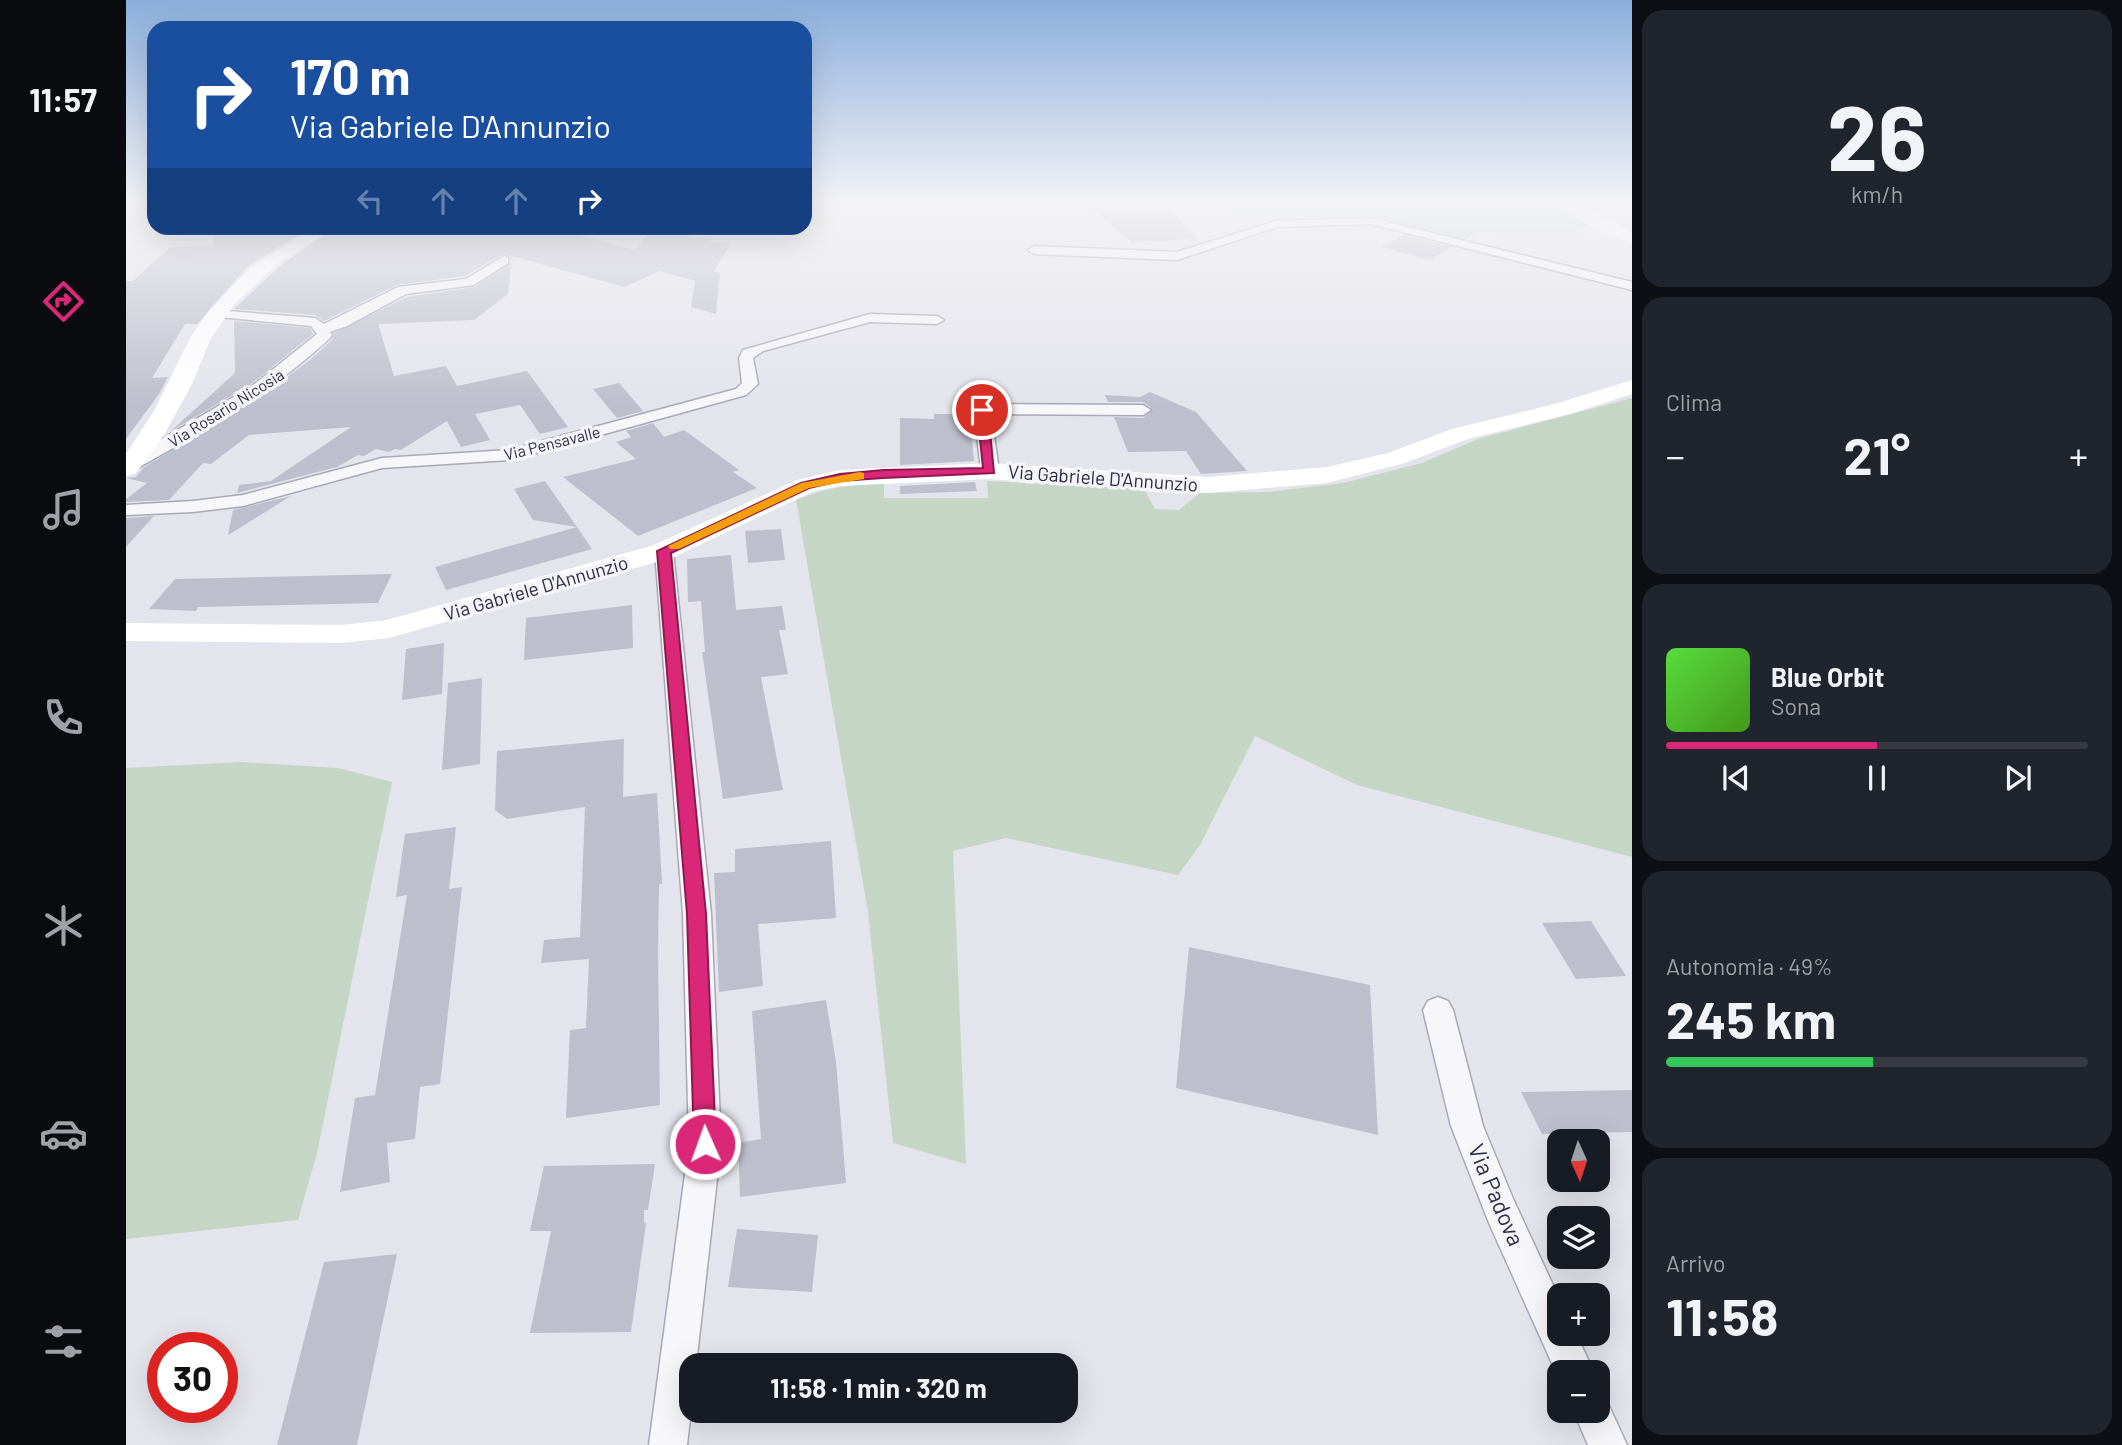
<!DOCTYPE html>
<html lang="it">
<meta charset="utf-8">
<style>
:root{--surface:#171b24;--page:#20242c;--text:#f1f3f6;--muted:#9ea1a6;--line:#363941;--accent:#db2777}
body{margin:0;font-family:Barlow,sans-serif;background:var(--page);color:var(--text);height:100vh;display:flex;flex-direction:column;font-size:26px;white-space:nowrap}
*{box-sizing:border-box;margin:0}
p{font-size:23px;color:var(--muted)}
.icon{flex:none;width:38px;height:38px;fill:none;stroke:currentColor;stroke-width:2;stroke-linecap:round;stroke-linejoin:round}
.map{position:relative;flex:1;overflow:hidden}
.details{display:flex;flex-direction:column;gap:10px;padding:10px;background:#0d0f14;width:490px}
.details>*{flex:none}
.top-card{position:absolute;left:21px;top:21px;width:665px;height:214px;border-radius:21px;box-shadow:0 7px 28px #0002;background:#1a4fa0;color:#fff;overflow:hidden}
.needle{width:46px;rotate:177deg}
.fabs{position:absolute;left:1421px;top:1129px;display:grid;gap:14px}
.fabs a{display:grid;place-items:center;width:63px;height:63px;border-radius:14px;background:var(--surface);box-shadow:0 7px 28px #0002;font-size:35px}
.speed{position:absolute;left:21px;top:1332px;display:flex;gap:14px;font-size:35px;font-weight:700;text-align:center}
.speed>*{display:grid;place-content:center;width:91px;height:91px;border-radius:50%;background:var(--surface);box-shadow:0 7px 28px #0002;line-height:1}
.speed .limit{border:10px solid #d22;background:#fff;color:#111}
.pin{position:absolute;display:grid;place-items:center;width:60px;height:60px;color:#fff;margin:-30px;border:4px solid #fff;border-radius:50%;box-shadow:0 2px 7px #0007}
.me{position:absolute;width:77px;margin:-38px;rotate:358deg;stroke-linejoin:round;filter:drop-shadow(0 0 5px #0008)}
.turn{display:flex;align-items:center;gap:24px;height:147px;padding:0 28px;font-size:32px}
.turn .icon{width:91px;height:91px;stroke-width:2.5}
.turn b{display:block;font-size:49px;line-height:60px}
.lanes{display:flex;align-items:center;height:66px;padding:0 28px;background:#0003;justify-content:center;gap:35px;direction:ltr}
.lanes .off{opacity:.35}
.big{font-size:52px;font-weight:700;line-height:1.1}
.details .tile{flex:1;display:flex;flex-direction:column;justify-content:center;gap:10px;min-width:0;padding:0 24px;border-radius:21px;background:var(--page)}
.details .dial{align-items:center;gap:0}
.dial b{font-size:91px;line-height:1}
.song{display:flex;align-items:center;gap:21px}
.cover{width:84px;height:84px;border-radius:10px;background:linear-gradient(135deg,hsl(110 70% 55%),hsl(100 70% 35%))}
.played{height:7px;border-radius:4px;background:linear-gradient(90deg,var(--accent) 50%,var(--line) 50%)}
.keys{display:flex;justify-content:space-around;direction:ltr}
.heat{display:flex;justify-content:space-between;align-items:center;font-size:38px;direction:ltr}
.charge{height:10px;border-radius:5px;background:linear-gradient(90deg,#34c759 49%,var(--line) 0)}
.trip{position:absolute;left:553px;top:1353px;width:399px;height:70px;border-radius:21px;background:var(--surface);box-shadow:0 7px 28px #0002;font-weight:700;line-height:70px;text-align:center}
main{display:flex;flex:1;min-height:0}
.menu{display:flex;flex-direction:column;width:126px;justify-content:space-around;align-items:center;background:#090b0e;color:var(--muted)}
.menu .icon{width:49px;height:49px}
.menu .active{color:var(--accent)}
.menu b{font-size:32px;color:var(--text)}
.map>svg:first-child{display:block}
.green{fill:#c5d5c6}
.building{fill:#bebfcc}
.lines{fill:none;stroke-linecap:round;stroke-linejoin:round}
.street-casing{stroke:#a9a9b6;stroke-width:3}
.street{fill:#f7f7fa;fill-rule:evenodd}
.secondary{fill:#fff;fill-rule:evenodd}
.route{fill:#db2777;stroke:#8e194d;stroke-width:2}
.slow{fill:#f59e0b}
.labels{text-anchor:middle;stroke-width:7;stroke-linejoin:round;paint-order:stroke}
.far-street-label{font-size:16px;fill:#2b2c44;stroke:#f4f4f9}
.street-label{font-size:19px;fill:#2b2c44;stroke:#f4f4f9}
.near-street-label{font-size:23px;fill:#2b2c44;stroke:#f4f4f9}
</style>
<main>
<nav class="menu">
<b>11:57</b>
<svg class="icon active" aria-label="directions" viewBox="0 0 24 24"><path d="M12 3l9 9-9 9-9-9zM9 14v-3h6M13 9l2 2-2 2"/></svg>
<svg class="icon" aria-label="music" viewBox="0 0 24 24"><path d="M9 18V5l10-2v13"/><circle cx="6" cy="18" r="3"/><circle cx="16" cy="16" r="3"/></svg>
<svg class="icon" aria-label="phone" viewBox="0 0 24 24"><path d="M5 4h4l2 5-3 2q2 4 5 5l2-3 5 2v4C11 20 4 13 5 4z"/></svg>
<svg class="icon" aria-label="climate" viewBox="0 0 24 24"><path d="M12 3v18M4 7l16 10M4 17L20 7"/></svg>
<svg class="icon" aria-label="car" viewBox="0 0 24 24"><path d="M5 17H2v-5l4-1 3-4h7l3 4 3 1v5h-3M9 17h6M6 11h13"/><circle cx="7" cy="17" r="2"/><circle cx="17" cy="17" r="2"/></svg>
<svg class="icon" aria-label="filters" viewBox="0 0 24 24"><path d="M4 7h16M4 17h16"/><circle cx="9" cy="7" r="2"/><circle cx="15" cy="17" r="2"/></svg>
</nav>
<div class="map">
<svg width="1506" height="1445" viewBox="0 0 1506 1445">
<rect width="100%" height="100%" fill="#e4e4ec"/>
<!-- green -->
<g class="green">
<polygon points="1101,202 1423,202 1470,229 1447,228 1452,233 1352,232 1336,241 1248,218 1109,216"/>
<path d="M1506 398V857L1231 785 1129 736 1074 845 1052 875 880 838 827 851 840 1164 767 1143 742 912 670 500C700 488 726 483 758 484V498H862L861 481 1018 489 1029 509 1053 510 1074 493 1141 492 1217 483 1296 463 1352 439Z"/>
<polygon points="115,762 212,768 266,782 191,1153 172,1220 0,1239 0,768"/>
</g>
<!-- building -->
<g class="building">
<polygon points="960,202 1038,202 1072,239 1005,242"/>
<polygon points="87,228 183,228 122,266 71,324 59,324 26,378 42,377 33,394 0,439 0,281 7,281 44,247 87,246"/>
<polygon points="210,228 425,228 509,250 524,230 566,232 563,237 587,238 584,242 605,243 588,271 594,273 590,314 565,307 569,281 534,271 498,287 386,256 382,294 348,320 252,324 268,376 320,366 331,386 401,371 442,427 414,434 394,405 349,414 364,440 335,447 321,421 275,450 269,449 263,452 250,449 238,456 232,455 211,467 111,493 113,485 145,481 225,427 123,435 85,464 77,463 43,500 0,502 0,499 21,483 0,478 10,477 17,468 137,395 184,360 206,340 208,333 281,297 349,287 385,263 384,255 377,254 339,276 271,285 198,321 189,315 108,309 155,265"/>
<polygon points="1279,235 1326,247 1304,260 1255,247"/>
<polygon points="108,321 184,328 187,334 124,385 45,431 109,373"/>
<polygon points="493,383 517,411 491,418 467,389"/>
<polygon points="1024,392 1070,412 1121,471 1075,474 1060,451 1002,452 988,417 1017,418 1027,409 1017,402 982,402 979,395 1014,397"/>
<polygon points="808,414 843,414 848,461 774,465 774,418 808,419"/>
<polygon points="527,423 538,437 558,430 613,470 607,472 631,488 512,536 437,477 510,459 490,442 505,437 500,431"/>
<polygon points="419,481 451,527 407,520 388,489"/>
<polygon points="849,482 851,491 774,494 774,486"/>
<polygon points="165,496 102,535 107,510"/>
<polygon points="28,516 0,547 0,518"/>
<polygon points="451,527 466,549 320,590 309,567"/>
<polygon points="655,529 659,560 622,563 619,531"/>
<polygon points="605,555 610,610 656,606 660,630 653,630 662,674 635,677 657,790 597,799 576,652 579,652 575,601 562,602 561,559"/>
<polygon points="266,574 252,603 72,607 70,611 23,609 49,579"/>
<polygon points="506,605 507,648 398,660 400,618"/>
<polygon points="318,643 316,694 276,700 280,649"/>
<polygon points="356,678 354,764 316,770 322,683"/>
<polygon points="498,739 497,797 531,793 536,884 533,884 532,952 534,1105 440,1118 444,1030 460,1028 463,959 415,963 418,940 454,937 459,807 381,819 369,810 371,751"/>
<polygon points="330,827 323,889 336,887 314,1084 294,1087 289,1139 261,1143 264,1182 214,1192 229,1098 249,1095 281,895 270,897 279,834"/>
<polygon points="705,841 710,918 632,924 637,986 593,992 588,873 609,872 609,849"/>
<polygon points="1465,921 1500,976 1450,979 1416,923"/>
<polygon points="1063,947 1244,985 1252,1135 1050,1088"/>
<polygon points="700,1000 710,1062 720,1183 614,1197 612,1143 635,1139 626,1011"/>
<polygon points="1506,1090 1506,1132 1416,1134 1395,1092"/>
<polygon points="529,1164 522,1210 518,1210 518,1223 520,1223 505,1332 404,1333 425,1231 404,1231 418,1166"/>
<polygon points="611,1229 692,1235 686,1292 602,1287"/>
<polygon points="271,1254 231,1445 151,1445 198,1262"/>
</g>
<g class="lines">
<defs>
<g id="street">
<polygon points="1245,218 1506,282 1506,290 1245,224 1151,227 1051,260 908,254 902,250 908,246 1051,252 1150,221"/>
<path d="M378 256 382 257V263L348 285 280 294 221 326 204 332 206 335 204 338C146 392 79 430 10 469H0V460L125 387 191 334 185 326 93 317 86 313 88 310 189 318 198 324 272 287 340 279Z"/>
<polygon points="744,314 811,316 818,320 811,324 744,322 637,351 627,358 632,384 620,395 384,460 256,468 117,506 67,512 0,515 0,505 67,501 117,495 256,458 383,450 610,389 616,383 613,358 617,350"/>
<polygon points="856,404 1017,405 1025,410 1017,415 865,414 873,471 864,476 855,471 848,409"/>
<polygon points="538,545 547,551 585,914 595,1144 570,1365 565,1365 565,1410 561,1445 523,1445 563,1144 557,914 529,551"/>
<polygon points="1312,997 1322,1001 1327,1010 1357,1126 1388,1201 1433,1298 1433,1334 1450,1334 1468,1372 1433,1372 1433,1379 1363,1223 1325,1126 1297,1010 1302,1001"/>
<polygon points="1472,1393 1479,1397 1501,1445 1462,1445 1447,1410 1472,1410"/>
</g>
</defs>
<!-- street casing -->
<use href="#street" class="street-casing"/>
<!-- street -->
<use href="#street" class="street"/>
<!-- secondary -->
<g class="secondary">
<polygon points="14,202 28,202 28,209 0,218 0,207"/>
<polygon points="1430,202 1450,202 1506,232 1506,244 1460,224"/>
<polygon points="187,228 208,228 153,263 108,305 85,338 66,384 37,437 9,474 0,476 0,454 29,409 64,338 82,312 124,268"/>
<polygon points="1506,380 1506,394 1444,414 1342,439 1279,463 1201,483 1082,493 864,479 714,486 688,491 548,557 263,638 215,643 0,641 0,623 215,625 261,620 528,545 671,480 714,470 864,463 1082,477 1201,467 1262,453 1326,429 1429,404"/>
</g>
</g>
<!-- sky -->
<linearGradient id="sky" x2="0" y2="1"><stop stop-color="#8baedc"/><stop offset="0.5" stop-color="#f3f3f6"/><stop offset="1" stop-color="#f3f3f6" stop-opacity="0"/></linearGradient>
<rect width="1506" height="405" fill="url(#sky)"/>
<!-- route -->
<polygon class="route" points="856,406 862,410 868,473 757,478 714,481 683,488 545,553 580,914 590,1144 587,1151 579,1155 571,1151 568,1144 561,914 531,551 675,483 714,474 757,470 857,468 851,410"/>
<!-- slow -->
<polygon class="slow" points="734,472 738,473 738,479 683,488 553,549 544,549 542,546 675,483"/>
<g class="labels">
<!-- far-street labels -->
<g class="far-street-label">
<text transform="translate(100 408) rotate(-32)" y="6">Via Rosario Nicosia</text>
<text transform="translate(426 443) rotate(-14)" y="6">Via Pensavalle</text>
</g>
<!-- street labels -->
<g class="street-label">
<text transform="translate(977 478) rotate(4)" y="7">Via Gabriele D'Annunzio</text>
<text transform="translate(410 588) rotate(-16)" y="7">Via Gabriele D'Annunzio</text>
</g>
<!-- near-street labels -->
<g class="near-street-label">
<text transform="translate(1370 1195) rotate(67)" y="8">Via Padova</text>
</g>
</g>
</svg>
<div class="fabs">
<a><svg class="needle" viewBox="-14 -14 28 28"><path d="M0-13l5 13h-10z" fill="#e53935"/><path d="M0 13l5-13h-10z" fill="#9ea1a6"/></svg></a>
<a><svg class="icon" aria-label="layers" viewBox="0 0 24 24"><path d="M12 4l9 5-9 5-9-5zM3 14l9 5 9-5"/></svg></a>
<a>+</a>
<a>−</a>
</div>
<div class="speed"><div class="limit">30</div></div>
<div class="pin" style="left:856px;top:410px;background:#d93025"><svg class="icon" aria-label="arrive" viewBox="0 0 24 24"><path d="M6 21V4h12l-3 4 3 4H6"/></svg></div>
<svg class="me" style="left:579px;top:1144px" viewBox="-20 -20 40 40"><circle r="17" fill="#db2777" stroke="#fff" stroke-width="3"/><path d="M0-11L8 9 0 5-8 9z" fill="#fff"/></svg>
<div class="trip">11:58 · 1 min · 320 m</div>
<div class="top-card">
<div class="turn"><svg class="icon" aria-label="right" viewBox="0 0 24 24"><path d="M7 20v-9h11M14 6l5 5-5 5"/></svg><div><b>170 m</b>Via Gabriele D'Annunzio</div></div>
<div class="lanes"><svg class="icon off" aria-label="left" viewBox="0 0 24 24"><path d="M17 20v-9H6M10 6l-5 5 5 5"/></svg><svg class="icon off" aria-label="ahead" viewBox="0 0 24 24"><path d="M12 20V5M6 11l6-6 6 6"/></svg><svg class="icon off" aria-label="ahead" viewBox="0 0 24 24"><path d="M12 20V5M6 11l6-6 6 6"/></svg><svg class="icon" aria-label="right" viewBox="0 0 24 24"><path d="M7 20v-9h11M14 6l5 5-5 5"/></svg></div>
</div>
</div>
<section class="details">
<div class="tile dial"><b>26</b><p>km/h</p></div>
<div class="tile"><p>Clima</p>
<div class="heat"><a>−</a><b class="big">21°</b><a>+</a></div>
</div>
<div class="tile">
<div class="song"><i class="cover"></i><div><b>Blue Orbit</b><p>Sona</p></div></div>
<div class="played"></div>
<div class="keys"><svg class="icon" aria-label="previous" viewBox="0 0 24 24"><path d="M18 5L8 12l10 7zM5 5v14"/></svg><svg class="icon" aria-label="pause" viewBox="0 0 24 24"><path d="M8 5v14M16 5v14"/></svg><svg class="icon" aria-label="next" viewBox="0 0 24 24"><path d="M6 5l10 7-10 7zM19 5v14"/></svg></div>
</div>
<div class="tile"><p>Autonomia · 49%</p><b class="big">245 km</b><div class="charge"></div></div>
<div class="tile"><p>Arrivo</p><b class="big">11:58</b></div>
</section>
</main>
